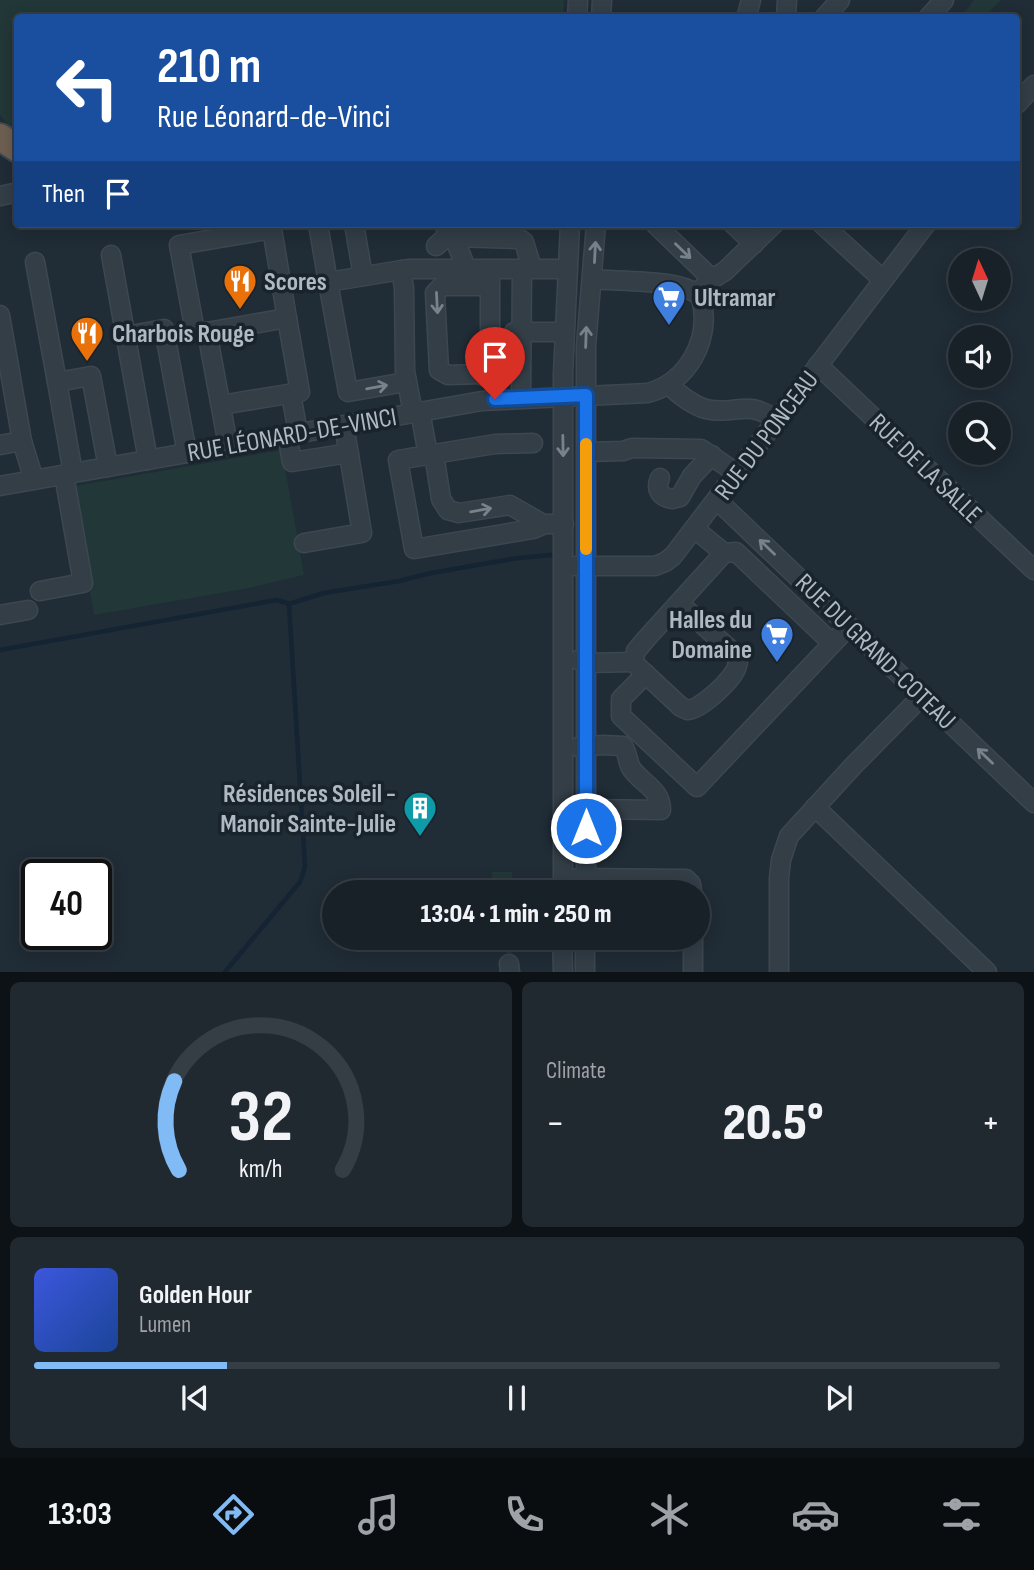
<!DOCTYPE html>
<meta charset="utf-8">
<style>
:root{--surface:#182128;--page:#212930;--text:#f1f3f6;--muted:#9fa3a8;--line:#363e45;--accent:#81bbf6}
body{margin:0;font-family:"Sofia Sans Condensed",sans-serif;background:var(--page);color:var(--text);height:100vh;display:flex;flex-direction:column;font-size:26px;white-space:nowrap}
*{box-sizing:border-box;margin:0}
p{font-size:23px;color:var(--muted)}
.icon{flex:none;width:38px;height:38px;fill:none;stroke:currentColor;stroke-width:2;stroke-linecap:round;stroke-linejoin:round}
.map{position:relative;height:972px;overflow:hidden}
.drawer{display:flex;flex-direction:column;gap:10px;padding:10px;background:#0d1216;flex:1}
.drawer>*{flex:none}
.hud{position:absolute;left:14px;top:14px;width:1006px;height:214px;border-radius:7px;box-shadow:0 4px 18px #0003,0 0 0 2px var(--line);background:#1a4fa0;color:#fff;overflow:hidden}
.needle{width:46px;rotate:356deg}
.fabs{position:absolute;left:948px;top:248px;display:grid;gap:14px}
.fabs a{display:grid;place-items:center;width:63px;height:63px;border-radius:50%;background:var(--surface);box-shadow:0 4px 18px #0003,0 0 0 2px var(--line);font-size:35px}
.speed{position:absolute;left:21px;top:859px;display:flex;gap:14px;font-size:35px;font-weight:700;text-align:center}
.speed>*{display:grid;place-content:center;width:91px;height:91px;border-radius:50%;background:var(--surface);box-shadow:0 4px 18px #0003,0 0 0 2px var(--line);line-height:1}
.speed .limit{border:4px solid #111;border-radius:10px;background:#fff;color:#111}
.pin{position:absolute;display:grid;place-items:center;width:60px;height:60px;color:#fff;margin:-72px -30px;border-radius:50% 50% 50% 0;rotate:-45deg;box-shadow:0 0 7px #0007}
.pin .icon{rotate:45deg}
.me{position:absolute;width:77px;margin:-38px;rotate:0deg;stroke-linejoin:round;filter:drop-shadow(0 0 5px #0008)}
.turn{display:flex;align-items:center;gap:24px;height:147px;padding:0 28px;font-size:32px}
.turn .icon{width:91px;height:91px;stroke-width:2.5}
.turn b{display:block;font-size:49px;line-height:60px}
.then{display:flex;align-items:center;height:66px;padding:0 28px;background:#0003;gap:14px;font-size:26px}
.big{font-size:52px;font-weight:800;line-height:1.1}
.drawer .tile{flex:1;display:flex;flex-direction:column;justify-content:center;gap:10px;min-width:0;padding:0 24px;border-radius:10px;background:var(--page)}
.drawer .dial{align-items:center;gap:0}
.dial svg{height:182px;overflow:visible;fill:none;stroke:var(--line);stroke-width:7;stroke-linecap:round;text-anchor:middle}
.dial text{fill:var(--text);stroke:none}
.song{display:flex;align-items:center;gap:21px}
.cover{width:84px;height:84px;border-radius:10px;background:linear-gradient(135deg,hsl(230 70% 55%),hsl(220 70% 35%))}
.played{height:7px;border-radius:4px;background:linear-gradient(90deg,var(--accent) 20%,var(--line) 20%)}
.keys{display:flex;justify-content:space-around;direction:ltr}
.heat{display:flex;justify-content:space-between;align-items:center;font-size:38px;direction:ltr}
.drawer .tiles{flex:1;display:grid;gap:10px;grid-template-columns:1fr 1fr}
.tile:last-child{grid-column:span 2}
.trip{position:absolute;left:322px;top:880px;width:388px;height:70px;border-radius:35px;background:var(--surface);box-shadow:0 4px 18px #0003,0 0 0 2px var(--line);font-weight:800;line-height:70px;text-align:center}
.menu{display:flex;height:112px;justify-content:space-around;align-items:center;background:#0a0d10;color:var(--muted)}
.menu .icon{width:49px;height:49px}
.menu .selected{color:var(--accent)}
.menu b{font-size:32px;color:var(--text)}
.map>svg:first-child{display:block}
.green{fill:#223737}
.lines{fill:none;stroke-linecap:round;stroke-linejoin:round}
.stream{stroke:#142433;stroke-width:4.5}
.minor-casing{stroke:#3d4751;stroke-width:21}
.highway-casing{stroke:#3e4951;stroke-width:30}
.minor{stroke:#333e47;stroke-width:18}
.highway{stroke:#6d5f51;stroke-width:26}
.oneway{stroke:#77828c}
.route-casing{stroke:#114b97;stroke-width:18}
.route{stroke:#1a73e8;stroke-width:12}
.slow{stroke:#f59e0b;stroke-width:12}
.labels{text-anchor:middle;stroke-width:7;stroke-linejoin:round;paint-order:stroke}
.poi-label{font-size:26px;font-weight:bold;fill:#aeb9c4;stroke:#19232b;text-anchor:start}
.street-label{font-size:26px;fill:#aeb9c4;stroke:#19232b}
</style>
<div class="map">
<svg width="1034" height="972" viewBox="0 0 1034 972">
<rect width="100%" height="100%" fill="#202c36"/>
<!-- green -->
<g class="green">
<polygon points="0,0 564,0 563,18 18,18 17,136 0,115"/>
<polygon points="974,0 1001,0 984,17 961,17"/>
<polygon points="282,450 304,575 244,589 94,615 73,496 75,486"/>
<rect x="492" y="872" width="20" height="20"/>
</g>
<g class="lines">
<!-- stream -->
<g class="stream">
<polyline points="289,604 324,593 399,581 431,573 518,558 551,555"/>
<polyline points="0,650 277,600 289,604 305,867 300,882 225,972"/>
</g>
<defs>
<g id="minor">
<polyline points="577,18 578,0"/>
<polyline points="601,18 602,0"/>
<polyline points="746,18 751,0"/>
<polyline points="786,18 787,0"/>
<polyline points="824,18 840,0"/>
<polyline points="928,18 944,0"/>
<polyline points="1017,104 1034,85"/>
<polyline points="0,196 18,192"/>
<polyline points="318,224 328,282"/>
<polyline points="354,224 363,276"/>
<polyline points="445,224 447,234 454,237 520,239 524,242 532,268"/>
<polyline points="655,224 712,279"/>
<polyline points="733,224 754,244"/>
<polyline points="822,224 883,280"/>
<polyline points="436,246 444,239 454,237 466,268"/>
<polyline points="111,255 148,460"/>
<polyline points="35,262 57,382"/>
<polyline points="401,270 404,288 405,371 413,413"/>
<polyline points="697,293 712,279 725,271 774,224"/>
<polyline points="0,315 22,441"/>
<polyline points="207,332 199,331 194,326 179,245 272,229 287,318"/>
<polyline points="514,332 564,332"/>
<polyline points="126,336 164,329 187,453"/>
<polyline points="818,365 1034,570"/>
<polyline points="484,369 490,362 490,275"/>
<polyline points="483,374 448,375 439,370 435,293 442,286 490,286"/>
<polyline points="483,376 484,369 521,369"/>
<polyline points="406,382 348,392 328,282 408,269 568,269"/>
<path d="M669 385C678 394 694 406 706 409 736 416 746 398 776 420"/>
<polyline points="291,394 298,433"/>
<polyline points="521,397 522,268"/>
<polyline points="221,405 300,392 287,318 207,332 228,445"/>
<polyline points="420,411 428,455 398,460 414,549 533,529 545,524 564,524"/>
<polyline points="287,435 292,462 349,453"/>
<polyline points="0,445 22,441 34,480"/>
<polyline points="586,452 623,451 632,448 701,449 735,472"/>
<polyline points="434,454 441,499 448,510 459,513 510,505 543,524"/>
<polyline points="428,455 495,444 533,443"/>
<polyline points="73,473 57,382 91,376 108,467"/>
<path d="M660 478C655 489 660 497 672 499L680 497 692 476 712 455"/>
<path d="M0 486 482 401 648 393C688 382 712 339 701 298 686 278 619 282 592 279"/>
<polyline points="717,500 1034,803"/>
<polyline points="304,543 362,533 344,425"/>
<polyline points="724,553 736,552 832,643"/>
<polyline points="575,566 655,566 665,562 673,556 926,224"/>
<polyline points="40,591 83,583 64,475"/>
<polyline points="0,615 28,610"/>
<polyline points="578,660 587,663 633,662 636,651 646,639 724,553 695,529"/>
<path d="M638 667 681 707 688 710C701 709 734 679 737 666 739 661 737 660 736 655L679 603"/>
<polyline points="646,674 621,699 621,716 697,787 849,626"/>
<path d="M578 747 603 745 623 746C628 753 627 761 631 768 642 784 661 789 661 810L587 809"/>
<polyline points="815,807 987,972"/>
<polyline points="577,878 686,879 691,884 692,892"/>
<polyline points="563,892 563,374 570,224"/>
<polyline points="586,892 586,346 596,224"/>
<polyline points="562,938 563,972"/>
<polyline points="585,938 585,972"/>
<polyline points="693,938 693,972"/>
<polyline points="509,942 510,938"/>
<polyline points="509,964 510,972"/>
<polyline points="779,972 779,878 781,860 789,836 855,764 922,696"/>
</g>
<polyline id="highway" points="0,137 18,149"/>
</defs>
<!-- minor casing -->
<use href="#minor" class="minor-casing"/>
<!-- highway casing -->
<use href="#highway" class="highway-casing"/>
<!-- minor -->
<use href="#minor" class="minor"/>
<!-- highway -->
<use href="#highway" class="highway"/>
</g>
<!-- one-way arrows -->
<defs><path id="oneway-shaft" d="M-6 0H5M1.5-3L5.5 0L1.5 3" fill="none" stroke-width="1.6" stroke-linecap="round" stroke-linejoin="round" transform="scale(1.75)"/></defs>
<g class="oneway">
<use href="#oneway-shaft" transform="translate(683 251) rotate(44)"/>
<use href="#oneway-shaft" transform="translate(595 252) rotate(-87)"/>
<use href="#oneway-shaft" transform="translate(437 303) rotate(87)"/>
<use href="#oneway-shaft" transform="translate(586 337) rotate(-88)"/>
<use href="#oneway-shaft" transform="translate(377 387) rotate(-10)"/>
<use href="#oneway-shaft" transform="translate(563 446) rotate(89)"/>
<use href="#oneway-shaft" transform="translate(481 510) rotate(-10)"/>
<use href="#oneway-shaft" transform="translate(767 547) rotate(-136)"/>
<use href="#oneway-shaft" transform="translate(985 756) rotate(-136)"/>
</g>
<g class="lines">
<defs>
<polyline id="route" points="495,399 586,395 586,828"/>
</defs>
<!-- route casing -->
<use href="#route" class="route-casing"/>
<!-- route -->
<use href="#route" class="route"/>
<!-- slow -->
<polyline class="slow" points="586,444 586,549"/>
</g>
<!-- icons -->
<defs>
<symbol id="restaurant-pin" viewBox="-11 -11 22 30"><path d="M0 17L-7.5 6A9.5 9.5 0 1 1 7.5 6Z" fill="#e8710a" stroke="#19232b"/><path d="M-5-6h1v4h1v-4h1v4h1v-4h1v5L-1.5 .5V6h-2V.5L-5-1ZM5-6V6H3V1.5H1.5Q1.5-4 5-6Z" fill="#fff"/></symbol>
<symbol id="supermarket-pin" viewBox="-11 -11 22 30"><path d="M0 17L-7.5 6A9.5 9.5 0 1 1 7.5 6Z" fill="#3f7fe0" stroke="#19232b"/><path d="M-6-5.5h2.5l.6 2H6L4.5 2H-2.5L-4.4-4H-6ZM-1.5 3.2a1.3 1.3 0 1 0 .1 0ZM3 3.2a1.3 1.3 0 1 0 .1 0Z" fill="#fff"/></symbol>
<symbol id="building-pin" viewBox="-11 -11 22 30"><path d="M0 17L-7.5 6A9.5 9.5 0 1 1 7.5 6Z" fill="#0f9aa8" stroke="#19232b"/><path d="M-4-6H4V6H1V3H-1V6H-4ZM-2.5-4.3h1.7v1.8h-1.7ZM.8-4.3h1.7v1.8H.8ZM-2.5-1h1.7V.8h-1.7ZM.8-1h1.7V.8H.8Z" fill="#fff"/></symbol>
</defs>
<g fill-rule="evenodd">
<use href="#restaurant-pin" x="221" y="262" width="38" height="52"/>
<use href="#supermarket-pin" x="650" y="278" width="38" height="52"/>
<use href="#restaurant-pin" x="68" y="314" width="38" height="52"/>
<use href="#supermarket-pin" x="758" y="615" width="38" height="52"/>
<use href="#building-pin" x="401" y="789" width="38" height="52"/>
</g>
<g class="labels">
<!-- poi labels -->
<g class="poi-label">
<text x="264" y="290">Scores</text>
<text x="694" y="306">Ultramar</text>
<text x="112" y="342">Charbois Rouge</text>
<text x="752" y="628" text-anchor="end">Halles du<tspan x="752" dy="30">Domaine</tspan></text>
<text x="396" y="802" text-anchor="end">Résidences Soleil -<tspan x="396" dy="30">Manoir Sainte-Julie</tspan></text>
</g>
<!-- street labels -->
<g class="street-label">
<text transform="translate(292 434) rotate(-10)" y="9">RUE LÉONARD-DE-VINCI</text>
<text transform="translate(766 435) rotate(-53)" y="9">RUE DU PONCEAU</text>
<text transform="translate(926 468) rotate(44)" y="9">RUE DE LA SALLE</text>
<text transform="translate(876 651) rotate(44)" y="9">RUE DU GRAND-COTEAU</text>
</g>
</g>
</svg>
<div class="fabs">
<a><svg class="needle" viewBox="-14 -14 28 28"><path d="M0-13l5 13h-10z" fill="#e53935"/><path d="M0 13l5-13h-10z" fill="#9fa3a8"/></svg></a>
<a><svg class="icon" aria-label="sound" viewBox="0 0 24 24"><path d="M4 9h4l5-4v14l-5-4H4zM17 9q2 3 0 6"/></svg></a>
<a><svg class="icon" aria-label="search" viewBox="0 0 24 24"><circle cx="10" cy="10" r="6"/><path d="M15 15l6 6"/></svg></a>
</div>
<div class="speed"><div class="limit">40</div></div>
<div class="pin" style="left:495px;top:399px;background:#d93025"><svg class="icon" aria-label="arrive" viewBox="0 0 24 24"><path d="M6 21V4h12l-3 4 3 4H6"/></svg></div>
<svg class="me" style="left:586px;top:828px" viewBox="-20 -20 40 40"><circle r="17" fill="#1a73e8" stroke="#fff" stroke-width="3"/><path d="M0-11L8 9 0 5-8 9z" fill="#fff"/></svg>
<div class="trip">13:04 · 1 min · 250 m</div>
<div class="hud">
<div class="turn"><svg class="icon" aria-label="left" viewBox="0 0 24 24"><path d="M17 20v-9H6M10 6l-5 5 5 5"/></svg><div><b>210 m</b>Rue Léonard-de-Vinci</div></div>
<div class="then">Then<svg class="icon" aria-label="arrive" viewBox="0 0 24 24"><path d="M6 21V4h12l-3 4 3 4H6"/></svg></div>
</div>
</div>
<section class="drawer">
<div class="tiles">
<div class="tile dial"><svg viewBox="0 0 100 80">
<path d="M14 69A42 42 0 1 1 86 69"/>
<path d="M14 69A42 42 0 0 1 12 30" stroke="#81bbf6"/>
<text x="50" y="56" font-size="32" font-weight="700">32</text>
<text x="50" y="72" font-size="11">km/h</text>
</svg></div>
<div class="tile"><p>Climate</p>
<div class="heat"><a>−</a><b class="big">20.5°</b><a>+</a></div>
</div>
<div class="tile">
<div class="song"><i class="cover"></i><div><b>Golden Hour</b><p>Lumen</p></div></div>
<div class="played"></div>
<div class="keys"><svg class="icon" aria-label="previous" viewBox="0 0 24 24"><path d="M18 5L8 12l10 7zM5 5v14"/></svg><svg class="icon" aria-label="pause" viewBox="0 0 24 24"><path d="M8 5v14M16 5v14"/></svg><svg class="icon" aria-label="next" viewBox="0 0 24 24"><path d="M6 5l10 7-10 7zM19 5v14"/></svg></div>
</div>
</div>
</section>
<nav class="menu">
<b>13:03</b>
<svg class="icon selected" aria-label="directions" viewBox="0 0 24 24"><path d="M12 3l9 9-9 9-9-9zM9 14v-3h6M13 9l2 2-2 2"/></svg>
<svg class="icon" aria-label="music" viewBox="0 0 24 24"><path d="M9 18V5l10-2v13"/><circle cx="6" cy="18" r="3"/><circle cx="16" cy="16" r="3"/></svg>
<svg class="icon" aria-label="phone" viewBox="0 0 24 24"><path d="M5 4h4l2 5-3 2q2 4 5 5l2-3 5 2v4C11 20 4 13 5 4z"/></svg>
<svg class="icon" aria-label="climate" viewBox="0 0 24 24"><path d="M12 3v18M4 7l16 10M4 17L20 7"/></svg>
<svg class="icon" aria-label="car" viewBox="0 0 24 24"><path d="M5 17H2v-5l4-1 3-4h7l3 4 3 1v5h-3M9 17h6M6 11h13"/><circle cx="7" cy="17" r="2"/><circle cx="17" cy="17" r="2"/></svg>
<svg class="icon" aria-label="filters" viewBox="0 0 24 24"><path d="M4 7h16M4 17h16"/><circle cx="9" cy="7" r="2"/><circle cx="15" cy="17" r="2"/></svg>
</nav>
